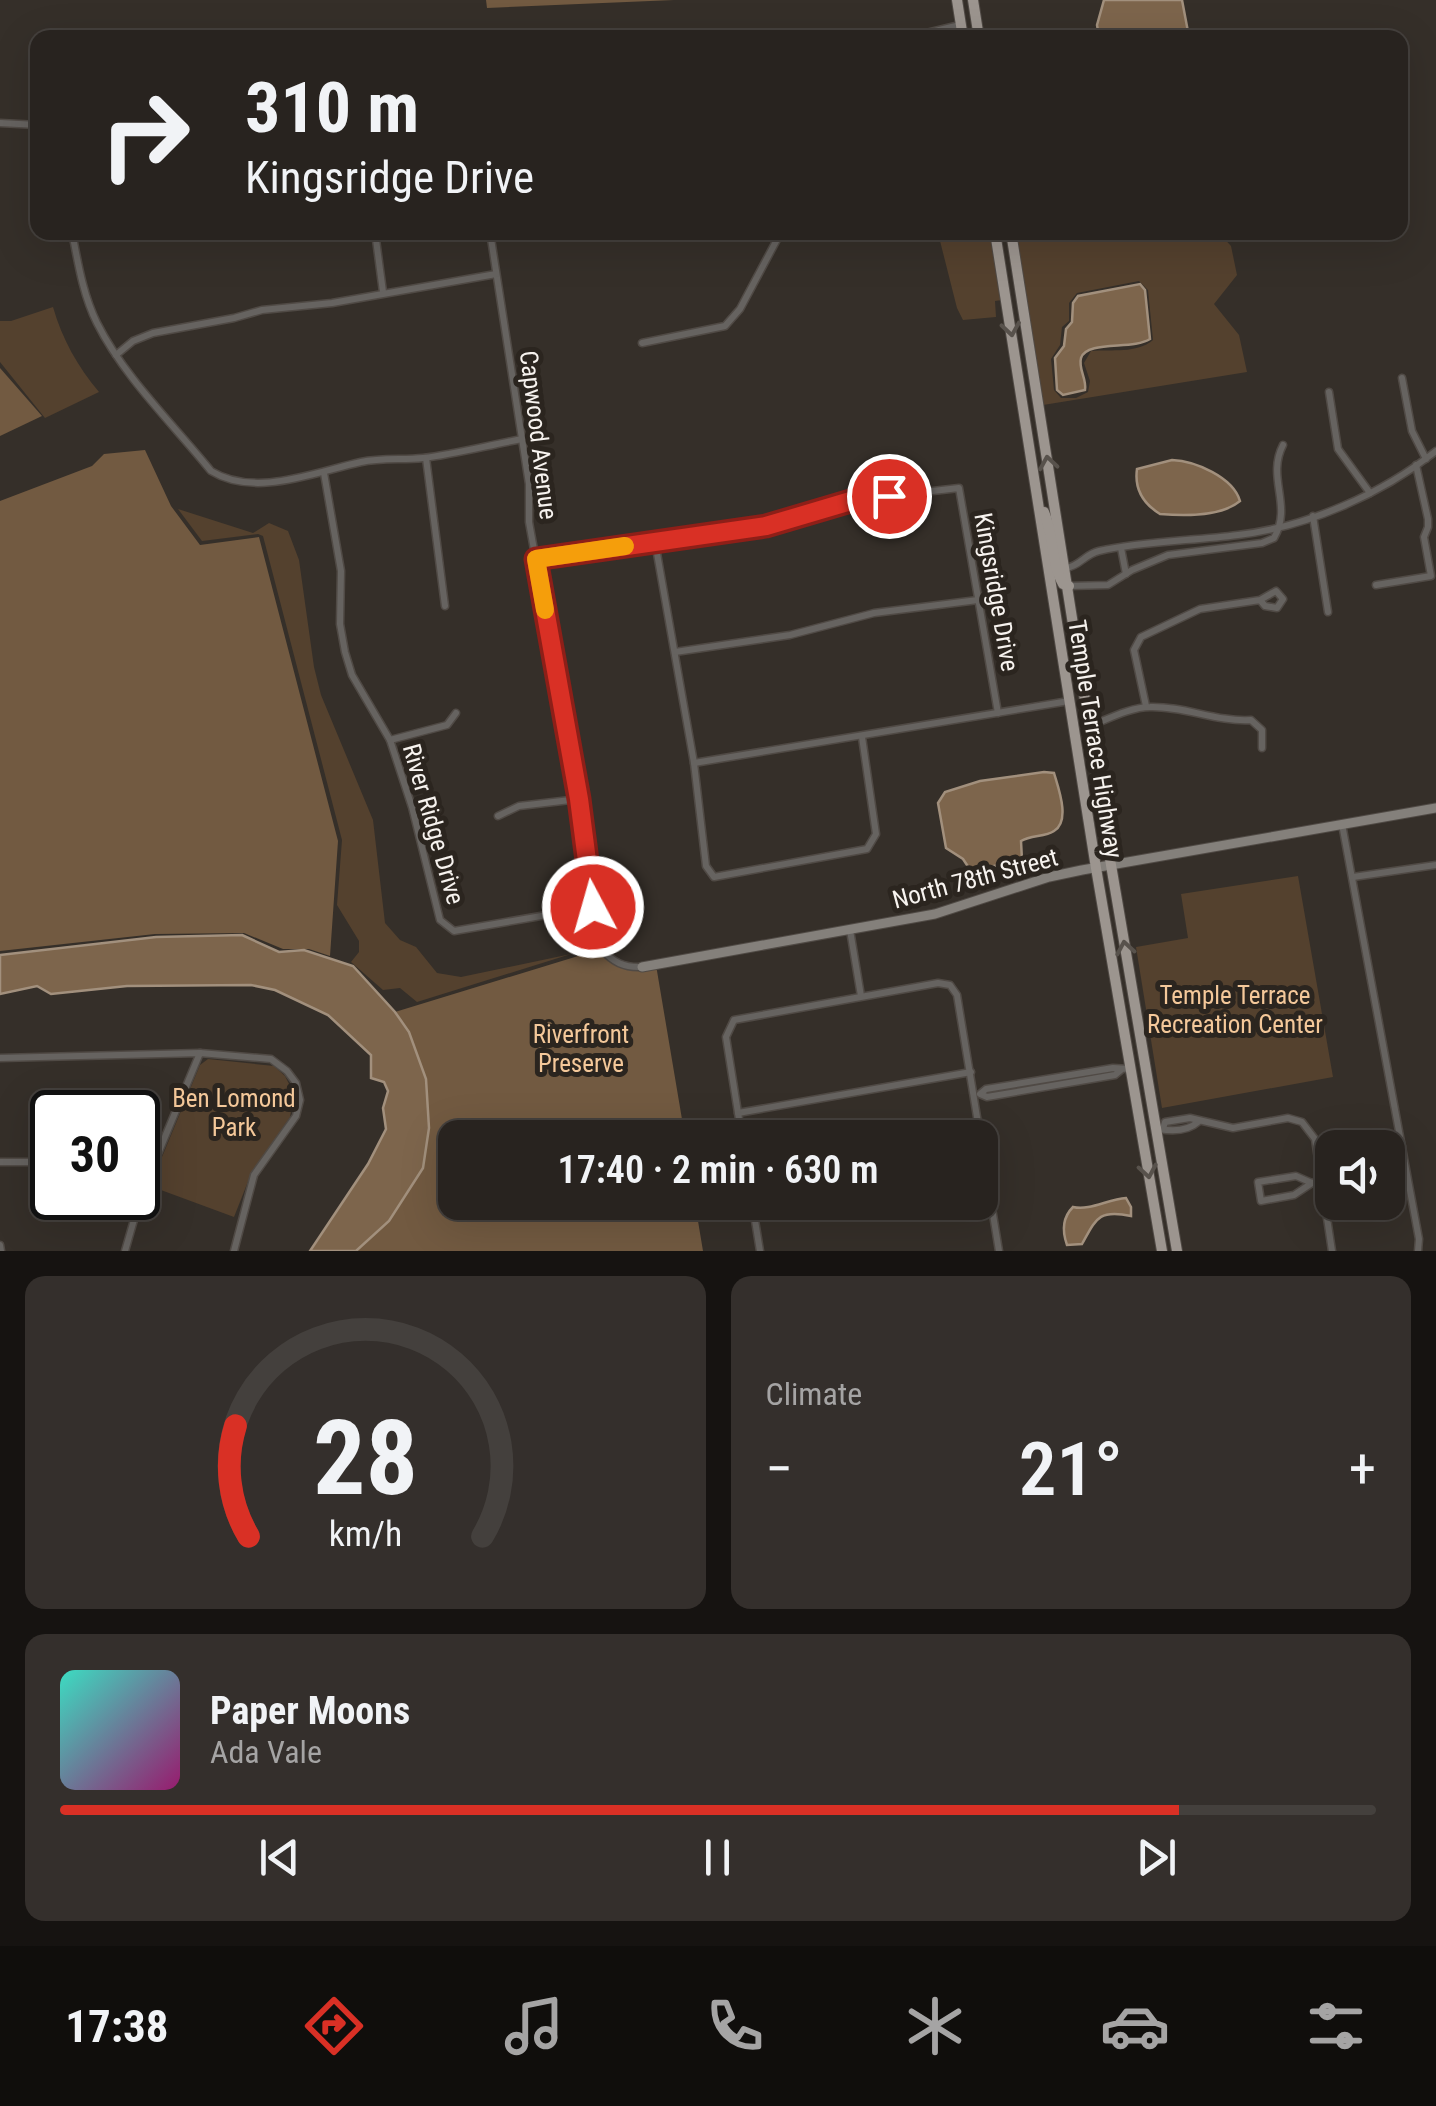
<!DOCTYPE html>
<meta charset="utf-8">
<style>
:root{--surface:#28231f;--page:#342f2c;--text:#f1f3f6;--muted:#a5a4a4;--line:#44403d;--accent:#d93025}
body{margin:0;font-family:"Roboto Condensed",sans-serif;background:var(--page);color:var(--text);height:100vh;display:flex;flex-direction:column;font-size:38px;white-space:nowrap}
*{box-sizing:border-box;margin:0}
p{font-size:32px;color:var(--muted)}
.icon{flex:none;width:55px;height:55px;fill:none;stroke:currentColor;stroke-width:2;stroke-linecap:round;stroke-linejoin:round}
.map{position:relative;height:1251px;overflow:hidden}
.drawer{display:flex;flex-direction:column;gap:25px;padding:25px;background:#161311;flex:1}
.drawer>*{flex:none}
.hud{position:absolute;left:30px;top:30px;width:1378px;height:210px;border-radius:20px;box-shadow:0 10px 40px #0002,0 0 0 2px var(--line);background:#28231f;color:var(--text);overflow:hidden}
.buttons{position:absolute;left:1315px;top:1130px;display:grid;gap:20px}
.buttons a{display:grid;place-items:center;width:90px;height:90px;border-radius:20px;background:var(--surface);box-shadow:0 10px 40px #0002,0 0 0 2px var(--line);font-size:50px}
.speed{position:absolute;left:30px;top:1090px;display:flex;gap:20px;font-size:50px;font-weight:700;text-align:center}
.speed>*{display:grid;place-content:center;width:130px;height:130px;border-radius:50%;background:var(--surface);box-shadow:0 10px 40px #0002,0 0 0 2px var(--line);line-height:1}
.speed .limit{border:5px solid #111;border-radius:15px;background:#fff;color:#111}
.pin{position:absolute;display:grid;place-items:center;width:85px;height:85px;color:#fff;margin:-42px;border:5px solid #fff;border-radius:50%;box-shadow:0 2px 10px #0007}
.me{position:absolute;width:110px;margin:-55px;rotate:354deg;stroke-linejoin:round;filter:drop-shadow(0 0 8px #0008)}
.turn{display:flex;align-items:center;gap:35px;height:210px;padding:0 50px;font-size:45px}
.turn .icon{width:130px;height:130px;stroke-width:2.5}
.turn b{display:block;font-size:70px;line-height:85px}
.big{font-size:75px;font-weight:600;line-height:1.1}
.drawer .tile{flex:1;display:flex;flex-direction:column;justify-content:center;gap:15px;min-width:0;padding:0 35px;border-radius:20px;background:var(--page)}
.drawer .dial{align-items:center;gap:0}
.dial svg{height:260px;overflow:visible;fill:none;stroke:var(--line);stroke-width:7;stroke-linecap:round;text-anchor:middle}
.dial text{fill:var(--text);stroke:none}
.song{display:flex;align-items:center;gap:30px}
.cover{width:120px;height:120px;border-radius:15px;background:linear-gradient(135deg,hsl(170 70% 55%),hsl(320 70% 35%))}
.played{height:10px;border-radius:5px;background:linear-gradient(90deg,var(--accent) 85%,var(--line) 85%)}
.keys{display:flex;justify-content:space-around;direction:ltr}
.heat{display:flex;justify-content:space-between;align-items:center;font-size:55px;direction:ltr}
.drawer .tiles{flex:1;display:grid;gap:25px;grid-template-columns:1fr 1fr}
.tile:last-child{grid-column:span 2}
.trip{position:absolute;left:438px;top:1120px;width:560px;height:100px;border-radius:20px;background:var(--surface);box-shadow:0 10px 40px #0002,0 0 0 2px var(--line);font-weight:600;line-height:100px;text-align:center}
.dock{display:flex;height:160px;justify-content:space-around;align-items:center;background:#100e0c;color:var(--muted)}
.dock .icon{width:70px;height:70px}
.dock .on{color:var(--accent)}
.dock b{font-size:45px;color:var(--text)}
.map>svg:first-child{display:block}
.green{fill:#54412e;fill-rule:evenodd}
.forest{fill:#725a41}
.water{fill:#7d654c;stroke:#a2907d;stroke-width:2.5}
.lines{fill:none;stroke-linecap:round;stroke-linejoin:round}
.street-casing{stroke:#504a45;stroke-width:9}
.secondary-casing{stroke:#504a45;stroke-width:11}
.primary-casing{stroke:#504a45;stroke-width:12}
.street{stroke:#666360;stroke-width:6}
.secondary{stroke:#84807b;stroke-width:9}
.primary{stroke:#9c958f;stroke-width:10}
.oneway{stroke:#58524c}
.route-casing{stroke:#8d1f18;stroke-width:25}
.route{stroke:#d93025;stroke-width:18}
.slow{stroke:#f59e0b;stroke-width:18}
.labels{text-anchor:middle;stroke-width:10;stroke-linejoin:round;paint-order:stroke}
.street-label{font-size:25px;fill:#f7f3ef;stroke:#2b251f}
.park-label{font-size:25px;fill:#f4c89a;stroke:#2b251f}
</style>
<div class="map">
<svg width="1436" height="1251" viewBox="0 0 1436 1251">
<rect width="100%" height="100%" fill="#352f29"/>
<!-- green -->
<g class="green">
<polygon points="938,233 991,233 1002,300 995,301 996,317 963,320 957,308"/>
<path d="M1016 233H1219L1231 246 1237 275 1214 304 1239 335 1247 372 1043 405ZM1139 281 1148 290 1153 340C1136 354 1113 349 1091 351L1084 363 1090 381 1088 392 1076 398H1061L1054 390 1051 359 1060 345 1062 327 1069 321V303L1077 293Z"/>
<path d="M53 307C62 339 78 367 99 392L45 418 0 362V321H11Z"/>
<polygon points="178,509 253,533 269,523 288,531 299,560 314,667 321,695 373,820 385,923 400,940 416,947 437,973 461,977 571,954 417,1002 400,988 383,990 351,962 359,952 359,941 337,905 342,840 263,536 258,534 202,541"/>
<polygon points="1298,876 1333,1077 1162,1108 1136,947 1188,938 1181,894"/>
<polygon points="208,1059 274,1066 285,1076 294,1094 290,1117 251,1174 234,1217 150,1186 200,1065"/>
</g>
<!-- forest -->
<g class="forest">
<polygon points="486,0 674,0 487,8"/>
<polygon points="0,368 42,416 0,436"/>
<polygon points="145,450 171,506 200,545 259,537 338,841 330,956 309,949 283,949 244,933 155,934 0,951 0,501 92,466 104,454"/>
<polygon points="601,949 629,968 656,965 685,1137 455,1138 455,1202 695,1203 703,1251 356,1251 389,1221 423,1168 429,1128 409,1032 395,1012"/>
</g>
<!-- water -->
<g class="water">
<polygon points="1104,0 1182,0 1189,37 1099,37 1097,25"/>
<path d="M1140 284 1145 290 1150 339C1133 350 1087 340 1081 358 1078 369 1087 379 1085 390L1063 395 1057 390 1055 358 1064 346 1066 329 1072 322 1073 303 1078 296Z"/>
<path d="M1172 460C1195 461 1233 477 1240 501 1221 517 1184 516 1160 514 1144 504 1134 490 1137 469Z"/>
<path d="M1044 772 1054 773C1058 787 1071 821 1054 831 1045 837 1031 835 1021 841L1022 860 971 871 963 859 946 848 938 803 945 792 980 781Z"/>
<polygon points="242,935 279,952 304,950 353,966 395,1012 409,1032 426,1079 429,1128 423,1168 389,1221 356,1251 310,1251 368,1164 386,1129 383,1108 388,1091 384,1082 371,1078 371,1055 328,1015 275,990 251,985 127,986 51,994 37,986 0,994 0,955 156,937"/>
<path d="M1126 1198 1131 1207V1216C1098 1209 1096 1219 1082 1244L1067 1245C1062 1231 1062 1218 1073 1207 1090 1211 1108 1199 1126 1198Z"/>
</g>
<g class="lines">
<defs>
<g id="street">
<polyline points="906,38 960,25"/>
<polyline points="0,123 38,125"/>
<path d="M72 232C78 263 83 295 97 323 124 377 173 424 211 471 255 498 315 472 361 462 381 458 403 460 423 458 456 454 489 445 522 439"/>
<polyline points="270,232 271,237"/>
<polyline points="375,232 383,292"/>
<path d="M490 232 529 484V522L579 799 601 949C613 962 624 968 642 967"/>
<polyline points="642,343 725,326 740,309 781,232"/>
<polyline points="116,355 133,341 153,333 234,318 262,310 332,303 496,274"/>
<polyline points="1402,378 1412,431 1426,459"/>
<polyline points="1329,392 1338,449 1370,493"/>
<polyline points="426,458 445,606"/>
<polyline points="324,473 341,571 340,624 345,652 352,675 390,740 412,807 440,920 454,931 593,907"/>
<polyline points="1313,516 1328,612"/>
<polyline points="655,542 694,763 706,866 714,877 867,849 876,834 862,737"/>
<polyline points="1121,548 1126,574"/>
<polyline points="536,559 766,526 854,500 959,488 998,713"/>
<path d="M1066 568C1080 566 1085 554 1099 551 1144 541 1192 541 1238 535 1307 527 1382 494 1436 451"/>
<polyline points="1376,585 1431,576 1424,537 1428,527 1428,519 1416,465"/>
<path d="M1069 586 1108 585 1132 570 1168 555 1262 543 1274 538C1293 505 1266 478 1283 445"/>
<polyline points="675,652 790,635 874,613 978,600"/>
<polyline points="1146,706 1134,650 1141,637 1200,609 1260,600 1265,606 1277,608 1283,599 1276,591 1260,600"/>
<path d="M1090 726C1108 719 1131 707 1150 707 1185 706 1216 722 1251 720L1262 730V748"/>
<polyline points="390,740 447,725 456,713"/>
<polyline points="694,763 1069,701"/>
<polyline points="498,816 519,806 579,799"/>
<polyline points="1342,824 1419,1239 1418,1251"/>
<polyline points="1353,877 1436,865"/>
<polyline points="850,930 861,996"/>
<polyline points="0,1058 200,1053 271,1059 287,1071 296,1083 300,1100 296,1116 254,1175 234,1251"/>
<polyline points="1121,1070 1115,1075 987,1097 980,1094 986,1089 1113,1068 1130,1069"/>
<polyline points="738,1113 971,1072"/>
<path d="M1159 1129C1171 1131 1187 1132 1198 1122"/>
<polyline points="1163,1129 1165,1122 1190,1118 1233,1128 1288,1118 1302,1122 1315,1139 1332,1251"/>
<polyline points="742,1138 726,1037 734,1020 938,983 950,985 957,995 999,1251"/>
<polyline points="0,1162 52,1162"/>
<polyline points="1312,1183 1296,1176 1258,1182 1261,1201 1294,1195 1312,1183 1322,1181"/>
<polyline points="752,1202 760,1251"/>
<polyline points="753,1205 768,1202"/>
<polyline points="0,1245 1,1251"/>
<polyline points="125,1251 142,1192 200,1053"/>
</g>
<polyline id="secondary" points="642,967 935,914 1049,877 1082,870 1436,808"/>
<g id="primary">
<polyline points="957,0 963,38"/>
<polyline points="973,0 979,38"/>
<polyline points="995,232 1096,868 1162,1251"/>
<polyline points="1011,232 1111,865 1177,1251"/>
<path d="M1044 512C1054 535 1051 563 1063 584L1069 586"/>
</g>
</defs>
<!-- street casing -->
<use href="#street" class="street-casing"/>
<!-- secondary casing -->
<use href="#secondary" class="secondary-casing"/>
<!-- primary casing -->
<use href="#primary" class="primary-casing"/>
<!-- street -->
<use href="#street" class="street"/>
<!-- secondary -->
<use href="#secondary" class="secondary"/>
<!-- primary -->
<use href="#primary" class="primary"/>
</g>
<!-- one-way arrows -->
<defs><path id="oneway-chevron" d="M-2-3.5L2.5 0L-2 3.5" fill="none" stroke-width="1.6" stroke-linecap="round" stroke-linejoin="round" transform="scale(2.5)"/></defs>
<g class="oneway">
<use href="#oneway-chevron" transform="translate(1011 329) rotate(81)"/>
<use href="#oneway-chevron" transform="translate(1048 463) rotate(-99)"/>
<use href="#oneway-chevron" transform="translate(1125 948) rotate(-100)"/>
<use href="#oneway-chevron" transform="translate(1148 1171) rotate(80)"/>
</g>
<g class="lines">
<defs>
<polyline id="route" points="593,907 579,799 536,559 766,526 854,500 889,496"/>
</defs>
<!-- route casing -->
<use href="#route" class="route-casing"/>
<!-- route -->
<use href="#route" class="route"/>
<!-- slow -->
<polyline class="slow" points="545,610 536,559 625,546"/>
</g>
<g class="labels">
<!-- street labels -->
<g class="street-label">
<text transform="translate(539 435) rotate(83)" y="9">Capwood Avenue</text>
<text transform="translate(997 592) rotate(80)" y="9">Kingsridge Drive</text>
<text transform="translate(1096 739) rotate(81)" y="9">Temple Terrace Highway</text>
<text transform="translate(434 824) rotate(74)" y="9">River Ridge Drive</text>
<text transform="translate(975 878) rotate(-15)" y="9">North 78th Street</text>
</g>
<!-- park labels -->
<g class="park-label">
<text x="1235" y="1004">Temple Terrace<tspan x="1235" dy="29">Recreation Center</tspan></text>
<text x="581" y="1043">Riverfront<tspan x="581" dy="29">Preserve</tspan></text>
<text x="234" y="1107">Ben Lomond<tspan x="234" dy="29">Park</tspan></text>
</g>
</g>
</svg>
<div class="buttons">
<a><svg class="icon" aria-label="sound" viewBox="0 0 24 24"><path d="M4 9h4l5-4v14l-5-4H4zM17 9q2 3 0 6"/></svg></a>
</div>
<div class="speed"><div class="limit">30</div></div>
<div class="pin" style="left:889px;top:496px;background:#d93025"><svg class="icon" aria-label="arrive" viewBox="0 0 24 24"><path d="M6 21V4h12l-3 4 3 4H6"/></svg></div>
<svg class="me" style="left:593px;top:907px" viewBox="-20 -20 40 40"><circle r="17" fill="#d93025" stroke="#fff" stroke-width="3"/><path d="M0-11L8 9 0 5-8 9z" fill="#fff"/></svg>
<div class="trip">17:40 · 2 min · 630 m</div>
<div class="hud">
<div class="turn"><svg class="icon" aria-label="right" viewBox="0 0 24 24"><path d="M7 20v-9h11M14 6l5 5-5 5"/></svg><div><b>310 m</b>Kingsridge Drive</div></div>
</div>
</div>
<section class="drawer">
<div class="tiles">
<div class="tile dial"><svg viewBox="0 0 100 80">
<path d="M14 69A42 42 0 1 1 86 69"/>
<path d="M14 69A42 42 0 0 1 10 35" stroke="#d93025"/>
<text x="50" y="56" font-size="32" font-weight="700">28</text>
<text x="50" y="72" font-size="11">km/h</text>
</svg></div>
<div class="tile"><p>Climate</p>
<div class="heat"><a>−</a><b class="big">21°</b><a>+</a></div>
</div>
<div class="tile">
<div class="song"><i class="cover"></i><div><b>Paper Moons</b><p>Ada Vale</p></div></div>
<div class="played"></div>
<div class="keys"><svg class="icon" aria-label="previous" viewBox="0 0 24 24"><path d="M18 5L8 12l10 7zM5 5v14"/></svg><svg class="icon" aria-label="pause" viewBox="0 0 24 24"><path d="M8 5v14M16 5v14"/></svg><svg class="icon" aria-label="next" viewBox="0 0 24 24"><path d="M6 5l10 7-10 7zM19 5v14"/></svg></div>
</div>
</div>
</section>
<nav class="dock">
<b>17:38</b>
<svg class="icon on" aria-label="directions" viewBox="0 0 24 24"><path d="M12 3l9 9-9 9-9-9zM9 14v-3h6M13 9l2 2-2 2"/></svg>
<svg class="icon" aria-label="music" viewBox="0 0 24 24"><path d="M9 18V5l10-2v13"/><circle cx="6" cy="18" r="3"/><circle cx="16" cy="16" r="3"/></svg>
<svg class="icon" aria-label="phone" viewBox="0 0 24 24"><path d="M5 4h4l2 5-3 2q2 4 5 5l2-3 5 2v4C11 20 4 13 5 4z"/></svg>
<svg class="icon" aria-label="climate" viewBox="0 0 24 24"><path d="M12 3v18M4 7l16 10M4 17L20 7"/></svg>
<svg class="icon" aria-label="car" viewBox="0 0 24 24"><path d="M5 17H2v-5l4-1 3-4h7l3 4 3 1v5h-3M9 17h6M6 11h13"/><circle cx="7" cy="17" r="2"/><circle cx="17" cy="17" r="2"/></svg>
<svg class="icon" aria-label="filters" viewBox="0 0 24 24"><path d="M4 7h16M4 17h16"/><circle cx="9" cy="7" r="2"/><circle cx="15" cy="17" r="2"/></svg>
</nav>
